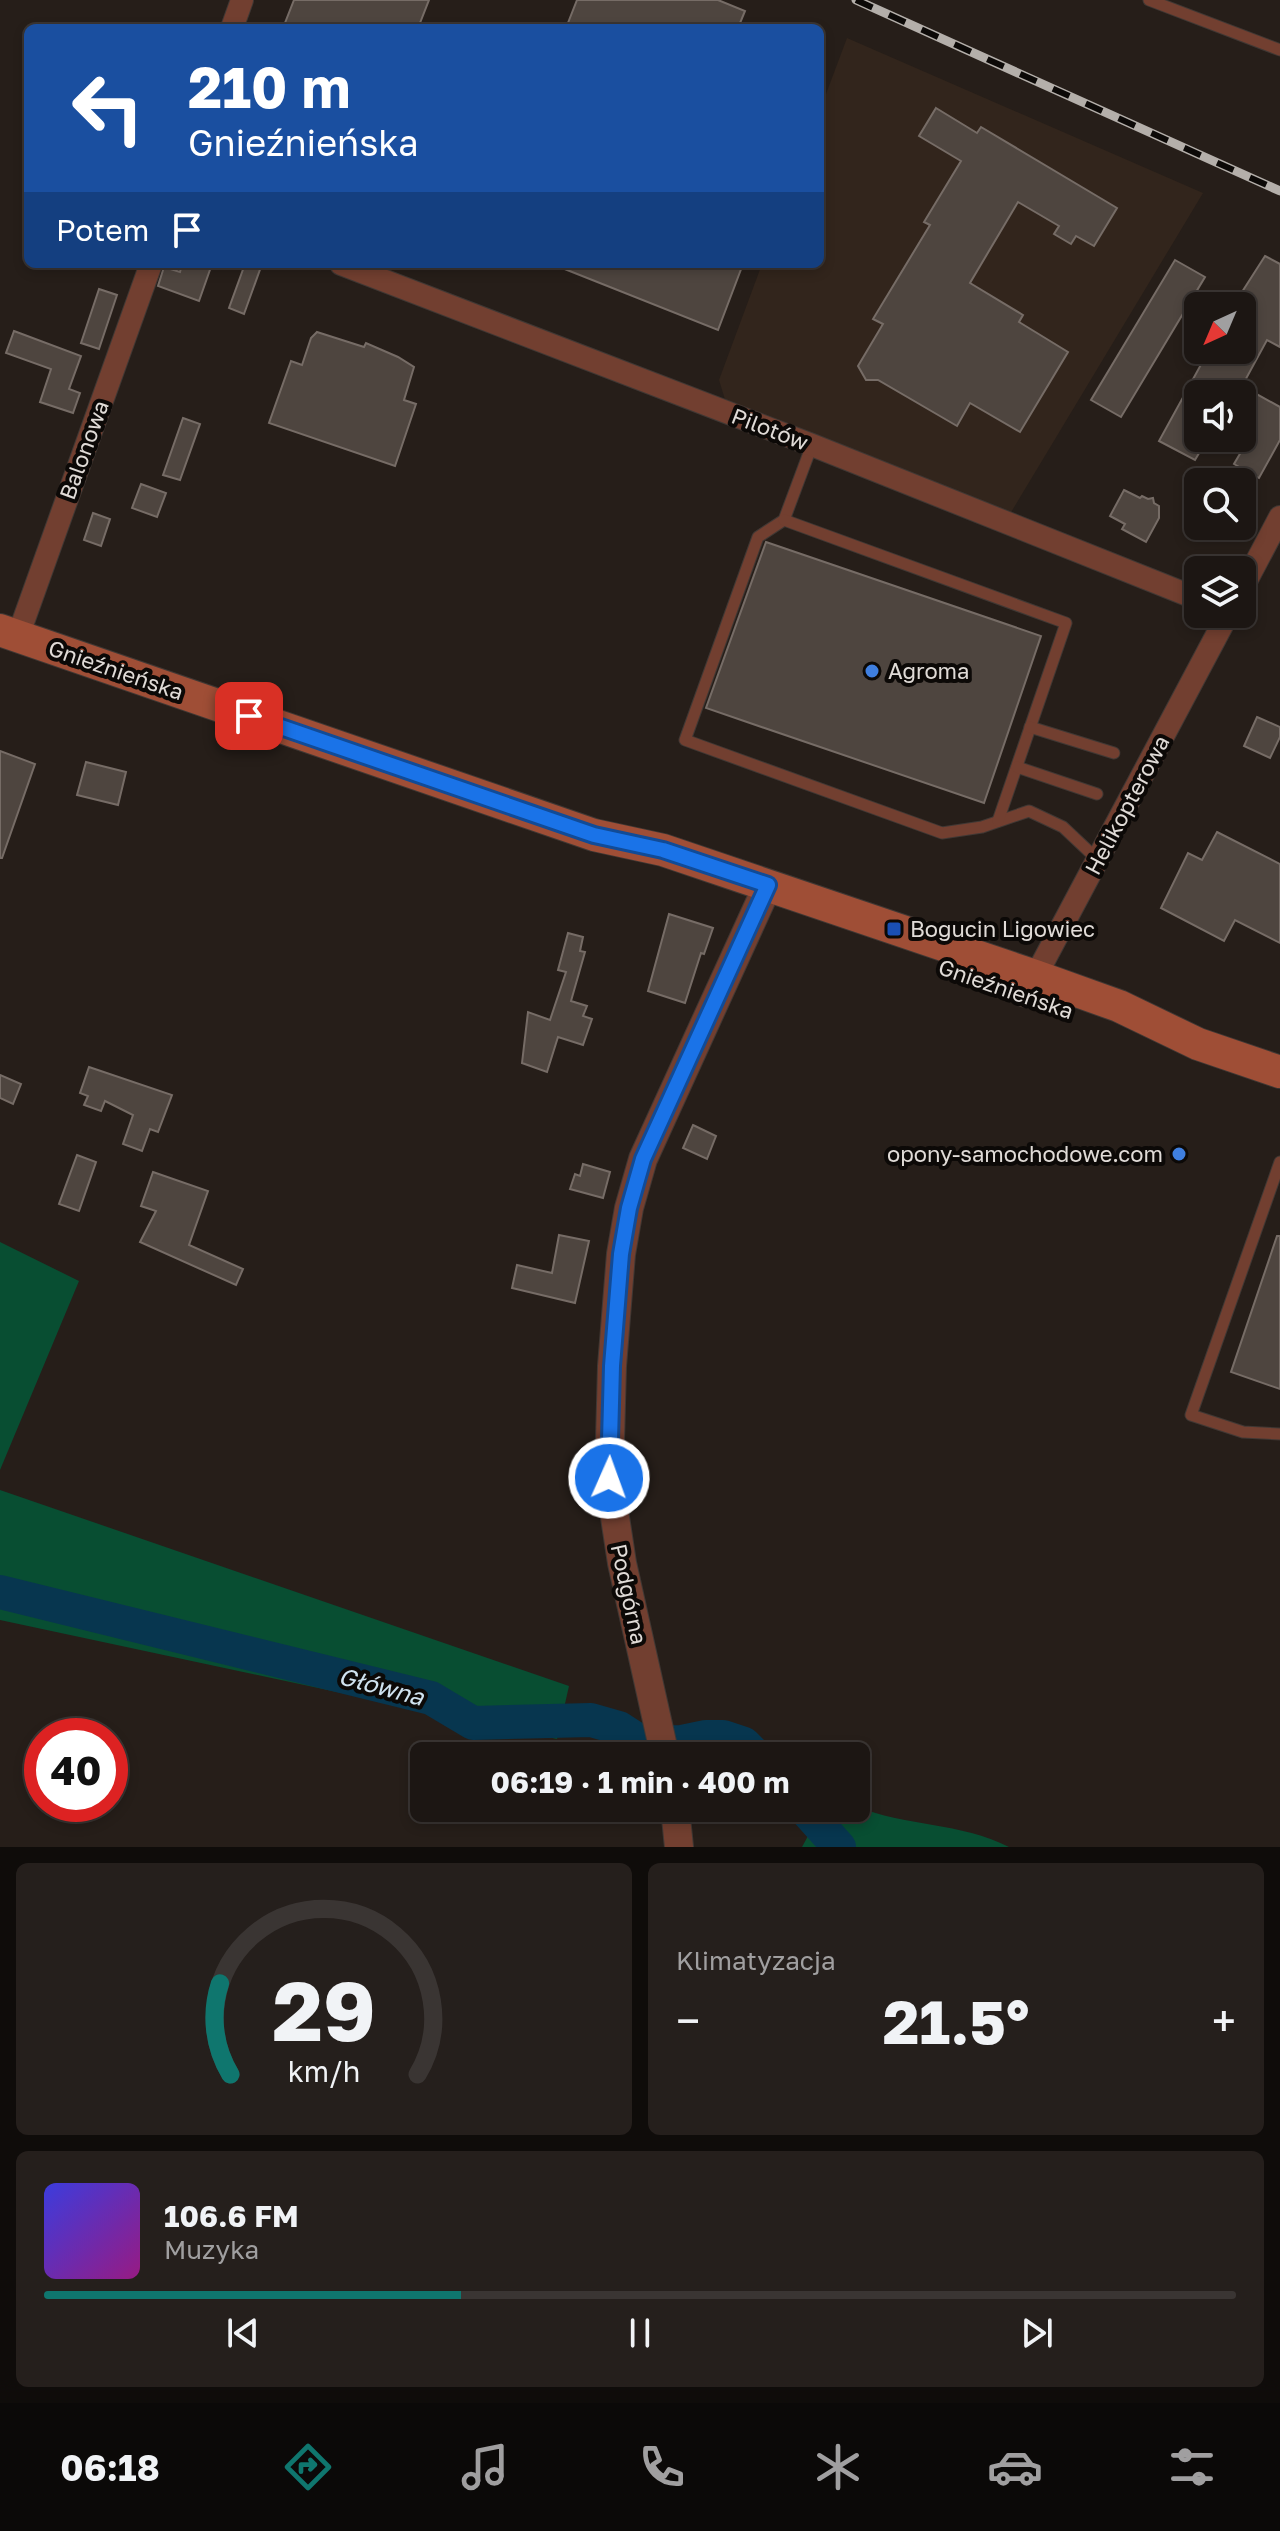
<!DOCTYPE html>
<html lang="pl">
<meta charset="utf-8">
<style>
:root{--surface:#1c1613;--page:#251f1c;--text:#f1f3f6;--muted:#a09fa0;--line:#3a3533;--accent:#0f766e}
body{margin:0;font-family:"Golos Text",sans-serif;background:var(--page);color:var(--text);height:100vh;display:flex;flex-direction:column;font-size:30px;white-space:nowrap}
*{box-sizing:border-box;margin:0}
p{font-size:26px;color:var(--muted)}
.icon{flex:none;width:44px;height:44px;fill:none;stroke:currentColor;stroke-width:2;stroke-linecap:round;stroke-linejoin:round}
.map{position:relative;height:1847px;overflow:hidden}
.drawer{display:flex;flex-direction:column;gap:16px;padding:16px;background:#0f0c0a;flex:1}
.drawer>*{flex:none}
.hud{position:absolute;left:24px;top:24px;width:800px;height:244px;border-radius:12px;box-shadow:0 4px 12px #0003,0 0 0 2px var(--line);background:#1a4fa0;color:#fff;overflow:hidden}
.needle{width:52px;rotate:224deg}
.controls{position:absolute;left:1184px;top:292px;display:grid;gap:16px}
.controls a{display:grid;place-items:center;width:72px;height:72px;border-radius:12px;background:var(--surface);box-shadow:0 4px 12px #0003,0 0 0 2px var(--line);font-size:40px}
.speed{position:absolute;left:24px;top:1718px;display:flex;gap:16px;font-size:40px;font-weight:700;text-align:center}
.speed>*{display:grid;place-content:center;width:104px;height:104px;border-radius:50%;background:var(--surface);box-shadow:0 4px 12px #0003,0 0 0 2px var(--line);line-height:1}
.speed .limit{border:12px solid #d22;background:#fff;color:#111}
.pin{position:absolute;display:grid;place-items:center;width:68px;height:68px;color:#fff;margin:-34px;border-radius:16px;box-shadow:0 4px 12px #0006}
.me{position:absolute;width:88px;margin:-44px;rotate:2deg;stroke-linejoin:round;filter:drop-shadow(0 0 6px #0008)}
.turn{display:flex;align-items:center;gap:28px;height:168px;padding:0 32px;font-size:36px}
.turn .icon{width:104px;height:104px;stroke-width:2.5}
.turn b{display:block;font-size:56px;line-height:68px}
.then{display:flex;align-items:center;height:76px;padding:0 32px;background:#0003;gap:16px;font-size:30px}
.big{font-size:60px;font-weight:700;line-height:1.1}
.drawer .widget{flex:1;display:flex;flex-direction:column;justify-content:center;gap:12px;min-width:0;padding:0 28px;border-radius:12px;background:var(--page)}
.drawer .dial{align-items:center;gap:0}
.dial svg{height:208px;overflow:visible;fill:none;stroke:var(--line);stroke-width:7;stroke-linecap:round;text-anchor:middle}
.dial text{fill:var(--text);stroke:none}
.song{display:flex;align-items:center;gap:24px}
.cover{width:96px;height:96px;border-radius:12px;background:linear-gradient(135deg,hsl(240 70% 55%),hsl(310 70% 35%))}
.played{height:8px;border-radius:4px;background:linear-gradient(90deg,var(--accent) 35%,var(--line) 35%)}
.keys{display:flex;justify-content:space-around;direction:ltr}
.heat{display:flex;justify-content:space-between;align-items:center;font-size:44px;direction:ltr}
.drawer .tiles{flex:1;display:grid;gap:16px;grid-template-columns:1fr 1fr}
.widget:last-child{grid-column:span 2}
.trip{position:absolute;left:410px;top:1742px;width:460px;height:80px;border-radius:12px;background:var(--surface);box-shadow:0 4px 12px #0003,0 0 0 2px var(--line);font-weight:700;line-height:80px;text-align:center}
.menu{display:flex;height:128px;justify-content:space-around;align-items:center;background:#0b0908;color:var(--muted)}
.menu .icon{width:56px;height:56px}
.menu .selected{color:var(--accent)}
.menu b{font-size:36px;color:var(--text)}
.map>svg:first-child{display:block}
.built{fill:#32251c}
.green{fill:#084e32}
.lines{fill:none;stroke-linecap:round;stroke-linejoin:round}
.river{stroke:#07364f;stroke-width:34}
.building{fill:#4e453f;stroke:#766c66;stroke-width:2}
.service-casing{stroke:#403834;stroke-width:13}
.minor-casing{stroke:#403834;stroke-width:24}
.tertiary-casing{stroke:#403834;stroke-width:30}
.secondary-casing{stroke:#403834;stroke-width:34}
.service{stroke:#723f30;stroke-width:11}
.minor{stroke:#723f30;stroke-width:22}
.tertiary{stroke:#723f30;stroke-width:28}
.secondary{stroke:#9f4e36;stroke-width:32}
.rail-casing{stroke:#b4afaa;stroke-width:9}
.rail{stroke:#0c0907;stroke-width:6;stroke-dasharray:18;stroke-linecap:butt}
.route-casing{stroke:#114b97;stroke-width:20}
.route{stroke:#1a73e8;stroke-width:14}
.shop-dot{fill:#3f7fe0;stroke:#0c0907;stroke-width:3}
.transit-dot{fill:#1a4fb4;stroke:#0c0907;stroke-width:3}
.labels{text-anchor:middle;stroke-width:8;stroke-linejoin:round;paint-order:stroke}
.street-label{font-size:22px;fill:#e0dbd7;stroke:#0c0907}
.poi-label{font-size:22px;fill:#e0dbd7;stroke:#0c0907;text-anchor:start}
.water-label{font-size:24px;font-style:italic;fill:#d0e3f0;stroke:#0c0907}
</style>
<div class="map">
<svg width="1280" height="1847" viewBox="0 0 1280 1847">
<rect width="100%" height="100%" fill="#261e19"/>
<!-- built -->
<polygon class="built" points="847,38 1203,193 1010,514 727,406 719,380 762,264 820,264 820,110"/>
<!-- green -->
<g class="green">
<polygon points="0,1242 79,1281 0,1470"/>
<polygon points="0,1490 569,1686 557,1739 0,1620"/>
<path d="M856 1806C905 1827 961 1822 1009 1847H802L820 1814V1808H856Z"/>
</g>
<g class="lines">
<!-- river -->
<g class="river">
<polyline points="0,1592 431,1698 473,1723 591,1720 619,1728 636,1739 648,1743 682,1742 706,1737 723,1737 744,1744 756,1756"/>
<polyline points="804,1808 839,1847"/>
</g>
</g>
<!-- building -->
<g class="building">
<polygon points="294,0 429,0 418,28 283,28"/>
<polygon points="577,0 718,0 745,11 738,28 566,28"/>
<polygon points="936,108 977,133 981,127 1117,208 1094,246 1076,236 1071,244 1054,234 1059,226 1018,202 970,283 1023,315 1019,322 1068,352 1020,432 970,403 957,426 878,380 866,380 858,366 883,324 873,319 930,225 924,222 961,161 919,136"/>
<polygon points="1265,256 1280,264 1280,347 1267,340 1242,386 1280,407 1280,440 1259,478 1234,464 1254,430 1242,424 1242,387 1238,394 1198,394 1198,438 1208,438 1195,460 1159,441 1209,350 1242,350 1242,306 1233,306"/>
<polygon points="1175,260 1205,277 1121,417 1091,400"/>
<polygon points="182,264 212,264 199,301 158,286 164,267 180,272"/>
<polygon points="245,264 262,264 244,314 229,308"/>
<polygon points="552,264 743,264 718,330"/>
<polygon points="99,289 117,295 99,349 81,343"/>
<polygon points="14,331 81,356 69,389 80,393 73,413 40,402 51,369 6,353"/>
<polygon points="317,332 364,347 366,343 398,357 414,367 404,400 416,404 395,466 269,423 291,361 302,365 311,338"/>
<polygon points="183,418 200,424 180,480 163,475"/>
<polygon points="141,484 166,493 157,517 132,508"/>
<polygon points="1124,490 1140,498 1142,496 1148,499 1153,498 1154,503 1159,506 1159,518 1146,542 1122,529 1125,524 1110,516"/>
<polygon points="93,513 110,519 101,546 84,540"/>
<polygon points="766,542 1041,636 984,803 706,708"/>
<polygon points="1257,717 1280,727 1280,737 1270,758 1244,746"/>
<polygon points="0,751 35,764 2,858 0,858"/>
<polygon points="86,762 126,772 118,805 77,795"/>
<polygon points="1217,832 1280,864 1280,943 1235,920 1224,941 1161,908 1188,853 1202,860"/>
<polygon points="669,914 713,928 704,954 701,953 685,1003 648,991"/>
<polygon points="568,933 583,937 580,951 585,952 571,1001 587,1006 583,1016 592,1019 583,1045 558,1037 547,1072 522,1063 528,1012 550,1020 566,972 558,970"/>
<polygon points="89,1067 172,1095 158,1132 150,1129 142,1151 123,1144 133,1115 105,1101 101,1111 84,1105 88,1096 80,1093"/>
<polygon points="0,1075 21,1084 13,1104 0,1098"/>
<polygon points="693,1125 716,1136 707,1159 683,1148"/>
<polygon points="77,1155 96,1162 79,1211 59,1204"/>
<polygon points="583,1164 610,1172 603,1198 570,1189 575,1174 580,1176"/>
<polygon points="153,1172 208,1191 189,1245 243,1269 236,1285 140,1242 156,1211 141,1206"/>
<polygon points="559,1235 589,1241 575,1303 512,1288 517,1265 552,1273"/>
<polygon points="1277,1236 1280,1236 1280,1389 1231,1372"/>
</g>
<g class="lines">
<defs>
<g id="service">
<polyline points="1149,0 1280,50"/>
<polyline points="812,445 784,520 758,537 685,740 942,833 982,827 1029,811 1063,827 1098,860"/>
<polyline points="784,520 1066,623 998,821"/>
<polyline points="1030,727 1114,753"/>
<polyline points="1017,767 1097,794"/>
<polyline points="1280,1162 1191,1415 1243,1432 1280,1434"/>
</g>
<g id="minor">
<polyline points="232,28 242,0"/>
<polyline points="341,264 812,445 1198,599"/>
<polyline points="1242,589 1280,517"/>
<polyline points="18,636 151,264"/>
<polyline points="1025,996 1228,614"/>
</g>
<g id="tertiary">
<polyline points="665,1756 622,1563 609,1478 612,1366 621,1254 629,1208 643,1159 768,885"/>
<polyline points="675,1808 679,1847"/>
</g>
<polyline id="secondary" points="0,630 594,835 663,850 1035,976 1119,1006 1198,1044 1280,1072"/>
</defs>
<!-- service casing -->
<use href="#service" class="service-casing"/>
<!-- minor casing -->
<use href="#minor" class="minor-casing"/>
<!-- tertiary casing -->
<use href="#tertiary" class="tertiary-casing"/>
<!-- secondary casing -->
<use href="#secondary" class="secondary-casing"/>
<!-- service -->
<use href="#service" class="service"/>
<!-- minor -->
<use href="#minor" class="minor"/>
<!-- tertiary -->
<use href="#tertiary" class="tertiary"/>
<!-- secondary -->
<use href="#secondary" class="secondary"/>
<defs>
<polyline id="rail" points="856,0 1280,191"/>
</defs>
<!-- rail casing -->
<use href="#rail" class="rail-casing"/>
<!-- rail -->
<use href="#rail" class="rail"/>
</g>
<g class="lines">
<defs>
<polyline id="route" points="249,716 594,835 663,850 768,885 643,1159 629,1208 621,1254 612,1366 609,1478"/>
</defs>
<!-- route casing -->
<use href="#route" class="route-casing"/>
<!-- route -->
<use href="#route" class="route"/>
</g>
<!-- markers -->
<g class="shop-dot">
<circle cx="872" cy="671" r="8"/>
<circle cx="1179" cy="1154" r="8"/>
</g>
<rect class="transit-dot" x="886" y="921" width="16" height="16" rx="4"/>
<g class="labels">
<!-- street labels -->
<g class="street-label">
<text transform="translate(770 429) rotate(21)" y="8">Pilotów</text>
<text transform="translate(84 450) rotate(-70)" y="8">Balonowa</text>
<text transform="translate(116 670) rotate(19)" y="8">Gnieźnieńska</text>
<text transform="translate(1127 805) rotate(-62)" y="8">Helikopterowa</text>
<text transform="translate(1006 989) rotate(19)" y="8">Gnieźnieńska</text>
<text transform="translate(629 1594) rotate(78)" y="8">Podgórna</text>
</g>
<!-- poi labels -->
<g class="poi-label">
<text x="888" y="679">Agroma</text>
<text x="910" y="937">Bogucin Ligowiec</text>
<text x="1163" y="1162" text-anchor="end">opony-samochodowe.com</text>
</g>
<!-- water labels -->
<g class="water-label">
<text transform="translate(381 1687) rotate(15)" y="8">Główna</text>
</g>
</g>
</svg>
<div class="controls">
<a><svg class="needle" viewBox="-14 -14 28 28"><path d="M0-13l5 13h-10z" fill="#e53935"/><path d="M0 13l5-13h-10z" fill="#a09fa0"/></svg></a>
<a><svg class="icon" aria-label="sound" viewBox="0 0 24 24"><path d="M4 9h4l5-4v14l-5-4H4zM17 9q2 3 0 6"/></svg></a>
<a><svg class="icon" aria-label="search" viewBox="0 0 24 24"><circle cx="10" cy="10" r="6"/><path d="M15 15l6 6"/></svg></a>
<a><svg class="icon" aria-label="layers" viewBox="0 0 24 24"><path d="M12 4l9 5-9 5-9-5zM3 14l9 5 9-5"/></svg></a>
</div>
<div class="speed"><div class="limit">40</div></div>
<div class="pin" style="left:249px;top:716px;background:#d93025"><svg class="icon" aria-label="arrive" viewBox="0 0 24 24"><path d="M6 21V4h12l-3 4 3 4H6"/></svg></div>
<svg class="me" style="left:609px;top:1478px" viewBox="-20 -20 40 40"><circle r="17" fill="#1a73e8" stroke="#fff" stroke-width="3"/><path d="M0-11L8 9 0 5-8 9z" fill="#fff"/></svg>
<div class="trip">06:19 · 1 min · 400 m</div>
<div class="hud">
<div class="turn"><svg class="icon" aria-label="left" viewBox="0 0 24 24"><path d="M17 20v-9H6M10 6l-5 5 5 5"/></svg><div><b>210 m</b>Gnieźnieńska</div></div>
<div class="then">Potem<svg class="icon" aria-label="arrive" viewBox="0 0 24 24"><path d="M6 21V4h12l-3 4 3 4H6"/></svg></div>
</div>
</div>
<section class="drawer">
<div class="tiles">
<div class="widget dial"><svg viewBox="0 0 100 80">
<path d="M14 69A42 42 0 1 1 86 69"/>
<path d="M14 69A42 42 0 0 1 10 34" stroke="#0f766e"/>
<text x="50" y="56" font-size="32" font-weight="700">29</text>
<text x="50" y="72" font-size="11">km/h</text>
</svg></div>
<div class="widget"><p>Klimatyzacja</p>
<div class="heat"><a>−</a><b class="big">21.5°</b><a>+</a></div>
</div>
<div class="widget">
<div class="song"><i class="cover"></i><div><b>106.6 FM</b><p>Muzyka</p></div></div>
<div class="played"></div>
<div class="keys"><svg class="icon" aria-label="previous" viewBox="0 0 24 24"><path d="M18 5L8 12l10 7zM5 5v14"/></svg><svg class="icon" aria-label="pause" viewBox="0 0 24 24"><path d="M8 5v14M16 5v14"/></svg><svg class="icon" aria-label="next" viewBox="0 0 24 24"><path d="M6 5l10 7-10 7zM19 5v14"/></svg></div>
</div>
</div>
</section>
<nav class="menu">
<b>06:18</b>
<svg class="icon selected" aria-label="directions" viewBox="0 0 24 24"><path d="M12 3l9 9-9 9-9-9zM9 14v-3h6M13 9l2 2-2 2"/></svg>
<svg class="icon" aria-label="music" viewBox="0 0 24 24"><path d="M9 18V5l10-2v13"/><circle cx="6" cy="18" r="3"/><circle cx="16" cy="16" r="3"/></svg>
<svg class="icon" aria-label="phone" viewBox="0 0 24 24"><path d="M5 4h4l2 5-3 2q2 4 5 5l2-3 5 2v4C11 20 4 13 5 4z"/></svg>
<svg class="icon" aria-label="climate" viewBox="0 0 24 24"><path d="M12 3v18M4 7l16 10M4 17L20 7"/></svg>
<svg class="icon" aria-label="car" viewBox="0 0 24 24"><path d="M5 17H2v-5l4-1 3-4h7l3 4 3 1v5h-3M9 17h6M6 11h13"/><circle cx="7" cy="17" r="2"/><circle cx="17" cy="17" r="2"/></svg>
<svg class="icon" aria-label="filters" viewBox="0 0 24 24"><path d="M4 7h16M4 17h16"/><circle cx="9" cy="7" r="2"/><circle cx="15" cy="17" r="2"/></svg>
</nav>
